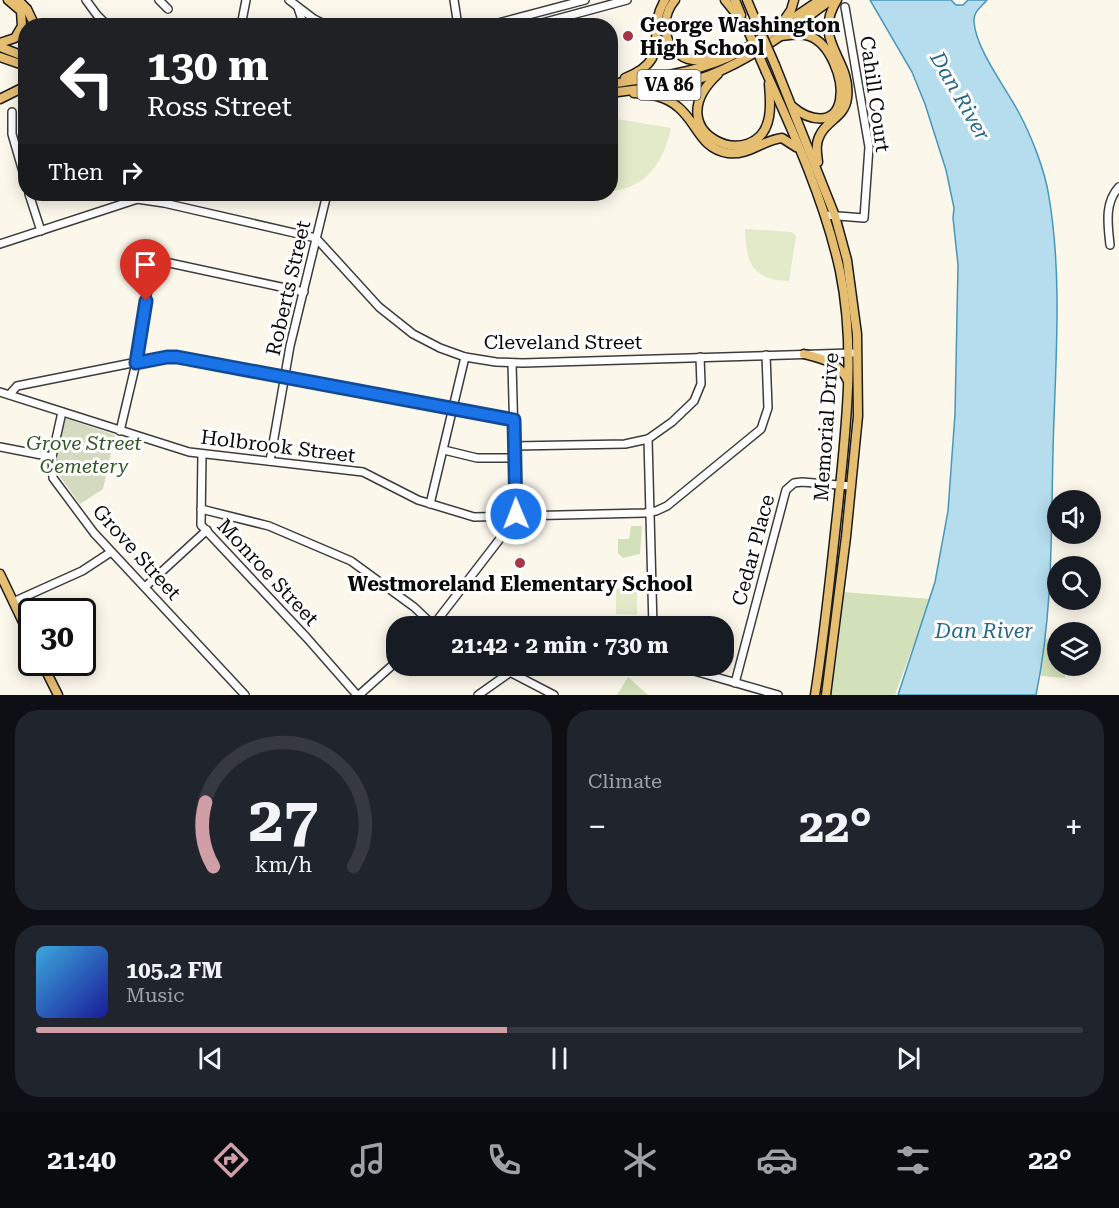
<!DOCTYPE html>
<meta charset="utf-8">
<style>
:root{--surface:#171b24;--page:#20242c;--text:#f1f3f6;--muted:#9ea1a6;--line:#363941;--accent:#cf9ea7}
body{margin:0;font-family:"Roboto Serif",serif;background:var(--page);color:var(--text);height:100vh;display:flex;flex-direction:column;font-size:22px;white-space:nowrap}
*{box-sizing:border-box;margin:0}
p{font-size:20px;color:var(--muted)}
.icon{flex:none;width:33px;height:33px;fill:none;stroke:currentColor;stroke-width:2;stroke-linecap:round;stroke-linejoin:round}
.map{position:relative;height:695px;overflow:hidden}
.side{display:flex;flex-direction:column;gap:15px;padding:15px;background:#0d0f14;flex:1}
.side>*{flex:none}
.guide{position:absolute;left:18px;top:18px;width:600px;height:183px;border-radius:24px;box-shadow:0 3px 15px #0003;background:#202124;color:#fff;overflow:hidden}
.controls{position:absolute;left:1047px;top:490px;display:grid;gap:12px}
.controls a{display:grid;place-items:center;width:54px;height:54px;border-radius:50%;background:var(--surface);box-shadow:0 3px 15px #0003;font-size:30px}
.speed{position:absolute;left:18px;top:598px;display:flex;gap:12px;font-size:30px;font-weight:700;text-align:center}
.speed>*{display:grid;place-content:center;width:78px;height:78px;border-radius:50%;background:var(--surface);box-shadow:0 3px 15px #0003;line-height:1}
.speed .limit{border:3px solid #111;border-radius:9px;background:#fff;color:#111}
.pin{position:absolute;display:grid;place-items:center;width:51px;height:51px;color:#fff;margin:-62px -26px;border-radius:50% 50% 50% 0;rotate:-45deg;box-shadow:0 0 6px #0007}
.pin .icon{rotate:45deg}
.me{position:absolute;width:66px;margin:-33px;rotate:359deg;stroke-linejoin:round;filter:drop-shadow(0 0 4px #0008)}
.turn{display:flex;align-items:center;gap:21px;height:126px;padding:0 30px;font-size:27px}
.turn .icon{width:78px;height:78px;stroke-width:2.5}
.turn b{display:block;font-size:42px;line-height:51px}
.then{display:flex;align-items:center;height:57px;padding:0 30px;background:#0003;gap:12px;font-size:22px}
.big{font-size:45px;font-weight:700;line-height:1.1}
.side .widget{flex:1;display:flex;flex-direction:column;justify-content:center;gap:9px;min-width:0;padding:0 21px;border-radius:24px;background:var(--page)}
.side .dial{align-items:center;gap:0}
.dial svg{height:156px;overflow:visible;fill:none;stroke:var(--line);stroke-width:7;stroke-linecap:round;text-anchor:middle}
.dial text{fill:var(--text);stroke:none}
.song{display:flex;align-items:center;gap:18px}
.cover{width:72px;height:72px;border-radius:9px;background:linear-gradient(135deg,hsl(200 70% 55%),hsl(240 70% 35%))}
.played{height:6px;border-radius:3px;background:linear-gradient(90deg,var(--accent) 45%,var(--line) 45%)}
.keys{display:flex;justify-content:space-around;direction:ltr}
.heat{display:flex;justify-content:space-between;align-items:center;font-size:33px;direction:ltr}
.side .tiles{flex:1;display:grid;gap:15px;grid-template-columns:1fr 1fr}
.widget:last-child{grid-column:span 2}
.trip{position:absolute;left:386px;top:616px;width:348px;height:60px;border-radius:24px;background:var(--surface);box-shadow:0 3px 15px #0003;font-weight:700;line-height:60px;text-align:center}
.tab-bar{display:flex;height:96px;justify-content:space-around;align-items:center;background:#090b0e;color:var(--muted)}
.tab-bar .icon{width:42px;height:42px}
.tab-bar .selected{color:var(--accent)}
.tab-bar b{font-size:27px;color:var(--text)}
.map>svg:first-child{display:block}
.green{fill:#d2e1ba}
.cemetery{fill:#d4dac0}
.pitch{fill:#e2eaca}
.water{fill:#b6dded;stroke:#4797b9;stroke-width:1.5}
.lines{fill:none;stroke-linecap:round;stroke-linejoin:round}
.minor-casing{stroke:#3d3d3d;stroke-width:10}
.major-casing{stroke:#1b1b1b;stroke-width:11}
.minor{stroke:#fff;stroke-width:7}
.major{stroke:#e5be72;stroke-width:8}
.major-bridge-casing{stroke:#1b1b1b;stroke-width:11;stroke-linecap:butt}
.major-bridge{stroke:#e5be72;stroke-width:8}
.route-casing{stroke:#114b97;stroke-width:15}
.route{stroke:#1a73e8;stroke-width:10}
.poi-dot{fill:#a63646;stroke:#fff;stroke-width:2}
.labels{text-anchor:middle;stroke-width:6;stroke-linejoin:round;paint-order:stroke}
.shield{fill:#fff;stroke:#545454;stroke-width:1.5}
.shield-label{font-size:18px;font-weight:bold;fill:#0a0a0a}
.poi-label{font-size:20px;font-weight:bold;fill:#0a0a0a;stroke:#fff;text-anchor:start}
.street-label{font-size:20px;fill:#0a0a0a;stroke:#fff}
.park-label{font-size:20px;font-style:italic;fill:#345825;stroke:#fff}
.water-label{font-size:21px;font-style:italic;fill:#26688a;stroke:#fff}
</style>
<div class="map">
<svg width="1119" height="695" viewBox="0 0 1119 695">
<rect width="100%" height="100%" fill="#fcf7eb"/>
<!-- green -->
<g class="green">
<polygon points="631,526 642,526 640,554 623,558 618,553 618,539 629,539"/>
<polygon points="843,592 930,599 895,695 829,695"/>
<polygon points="1044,639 1057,640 1058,666 1065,666 1065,678 1041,676"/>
<polygon points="628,677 648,695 617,695"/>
</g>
<!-- cemetery -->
<polygon class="cemetery" points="65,418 115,435 103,489 80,504 58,474 55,467"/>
<!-- pitch -->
<g class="pitch">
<path d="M611 118 671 128C664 161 647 188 611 191Z"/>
<path d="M745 229 792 232 796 236 789 281C751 280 746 262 745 229Z"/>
<polygon points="616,588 637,588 637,615 616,614"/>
</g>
<!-- water -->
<path class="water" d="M870 0H951L956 5H963L968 0H987C981 7 973 12 974 22 976 49 1005 87 1018 111 1031 135 1045 170 1049 197 1063 281 1055 366 1053 451 1051 534 1053 613 1036 695H898L935 582 948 511 955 414 958 265 953 218 954 208 946 170 925 104 912 72Z"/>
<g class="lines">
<defs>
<g id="minor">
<polyline points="86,0 97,15 108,26"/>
<polyline points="159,0 168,9"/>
<polyline points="289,0 314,19 328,26"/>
<polyline points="454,0 458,26"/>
<polyline points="298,8 304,26"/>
<polyline points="241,26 246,0"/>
<polyline points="487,26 585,0"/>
<polyline points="531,26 627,0"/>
<polyline points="12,112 12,134 26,182"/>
<polyline points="29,194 41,231"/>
<polyline points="137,199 164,203 316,238 379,307 413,334 440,348 465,357 496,362 523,363 852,353"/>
<polyline points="825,215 864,218 869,147 845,7"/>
<polyline points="0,244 153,194"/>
<path d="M1110 245C1108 225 1104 203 1119 187"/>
<polyline points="0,392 189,452 363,472 418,500 474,517 645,513 656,511 667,506 761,429 768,408 766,355"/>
<polyline points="10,394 17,386 167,356 177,357 514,420"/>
<polyline points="62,412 52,457 53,478 94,533 245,695"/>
<path d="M120 431 136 363 149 283C152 274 154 264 165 262L304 292"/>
<polyline points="648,439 653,627"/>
<polyline points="514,446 625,444 648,439 672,422 694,401 701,384 700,357"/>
<polyline points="0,447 52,457"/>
<polyline points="444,450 477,458 514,458"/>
<polyline points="202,454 201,525 307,638 357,695"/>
<polyline points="270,461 290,346 327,194"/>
<polyline points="430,504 465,357"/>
<polyline points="201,509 269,526 351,561 414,607 435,627"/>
<polyline points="145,587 207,530"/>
<polyline points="13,602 82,571 111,552"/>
<polyline points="432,627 499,540 516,514 512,363"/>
<polyline points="498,666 554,695"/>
<polyline points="677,666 778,695"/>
<polyline points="735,683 786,490 794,483 802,482 851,486"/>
<polyline points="359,695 396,662"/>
<polyline points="478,695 519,666"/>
</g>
<g id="major">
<polyline points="18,0 27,9 35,26"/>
<path d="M675 0C659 19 663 50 688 59 697 62 707 60 716 59"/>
<polyline points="725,0 746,26"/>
<polyline points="735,0 741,15"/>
<polyline points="747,0 758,26"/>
<polyline points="780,26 791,10 794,0"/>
<path d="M781 36C790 35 800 33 809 36 830 43 844 79 840 100 835 127 808 120 793 107"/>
<polyline points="0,43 15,38 22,26 21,11 8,0"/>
<polyline points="0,47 26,57"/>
<polyline points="0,57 26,66"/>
<polyline points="775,65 835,216 847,260 857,334 858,416 846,537 826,695"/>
<path d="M766 72C795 136 825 202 840 271 856 350 846 427 838 506 831 569 825 632 815 695"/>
<path d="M718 74C654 133 758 177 769 117 771 106 770 95 769 84"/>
<path d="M625 78C675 58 644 34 665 0"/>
<path d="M610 84C655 77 701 73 741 51 769 36 794 17 820 0"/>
<path d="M610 93C643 88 679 87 710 75 754 58 793 27 831 0"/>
<path d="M634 93C650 94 665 96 678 107 697 122 700 149 728 153 748 156 763 140 782 138L796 147"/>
<polyline points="0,99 26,86"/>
<path d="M818 162C817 153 815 144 820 135 827 120 845 117 847 98 852 58 811 42 837 0"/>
<path d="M804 354C823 359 839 362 848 381"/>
<polyline points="0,574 32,641"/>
<polyline points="42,663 58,695"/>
</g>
</defs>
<!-- minor casing -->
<use href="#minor" class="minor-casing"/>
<!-- major casing -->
<use href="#major" class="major-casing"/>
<!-- minor -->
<use href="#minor" class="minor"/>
<!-- major -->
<use href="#major" class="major"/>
<defs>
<g id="major-bridge">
<polyline points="746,26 766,72"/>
<polyline points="758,26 775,65"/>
</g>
</defs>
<!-- major-bridge casing -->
<use href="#major-bridge" class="major-bridge-casing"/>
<!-- major-bridge -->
<use href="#major-bridge" class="major-bridge"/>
</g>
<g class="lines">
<defs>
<polyline id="route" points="146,301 136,363 167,357 177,357 514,420 516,514"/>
</defs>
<!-- route casing -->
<use href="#route" class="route-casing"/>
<!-- route -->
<use href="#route" class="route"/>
</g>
<!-- markers -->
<g class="poi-dot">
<circle cx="628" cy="36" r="6"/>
<circle cx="520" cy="563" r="6"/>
</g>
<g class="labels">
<!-- shield labels -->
<rect class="shield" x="637.5" y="70" width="63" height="30" rx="4.5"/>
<g class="shield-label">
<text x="669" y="91">VA 86</text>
</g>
<!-- poi labels -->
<g class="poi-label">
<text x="640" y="32">George Washington<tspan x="640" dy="23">High School</tspan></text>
<text x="520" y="591" text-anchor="middle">Westmoreland Elementary School</text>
</g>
<!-- street labels -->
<g class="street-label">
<text transform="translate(875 94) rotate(82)" y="7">Cahill Court</text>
<text transform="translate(288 288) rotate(-77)" y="7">Roberts Street</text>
<text x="563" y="349">Cleveland Street</text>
<text transform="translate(826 427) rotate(-86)" y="7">Memorial Drive</text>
<text transform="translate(278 446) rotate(7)" y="7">Holbrook Street</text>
<text transform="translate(753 550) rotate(-75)" y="7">Cedar Place</text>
<text transform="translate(137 552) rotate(48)" y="7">Grove Street</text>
<text transform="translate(268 572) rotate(47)" y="7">Monroe Street</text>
</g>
<!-- park labels -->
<g class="park-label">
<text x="84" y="450">Grove Street<tspan x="84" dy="23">Cemetery</tspan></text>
</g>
<!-- water labels -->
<g class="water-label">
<text transform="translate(960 96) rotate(60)" y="7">Dan River</text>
<text x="984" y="638">Dan River</text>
</g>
</g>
</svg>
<div class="controls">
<a><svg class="icon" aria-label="sound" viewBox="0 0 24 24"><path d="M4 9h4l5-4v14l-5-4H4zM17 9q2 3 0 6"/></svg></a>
<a><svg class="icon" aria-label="search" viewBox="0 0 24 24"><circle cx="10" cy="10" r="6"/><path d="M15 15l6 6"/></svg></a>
<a><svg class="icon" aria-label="layers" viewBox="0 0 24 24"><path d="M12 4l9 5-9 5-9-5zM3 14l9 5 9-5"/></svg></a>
</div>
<div class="speed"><div class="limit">30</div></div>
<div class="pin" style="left:146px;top:301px;background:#d93025"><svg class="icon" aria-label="arrive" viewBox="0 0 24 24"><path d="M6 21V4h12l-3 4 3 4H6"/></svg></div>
<svg class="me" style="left:516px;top:514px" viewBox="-20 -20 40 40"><circle r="17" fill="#1a73e8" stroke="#fff" stroke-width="3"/><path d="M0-11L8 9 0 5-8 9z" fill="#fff"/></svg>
<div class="trip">21:42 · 2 min · 730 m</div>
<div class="guide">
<div class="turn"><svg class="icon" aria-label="left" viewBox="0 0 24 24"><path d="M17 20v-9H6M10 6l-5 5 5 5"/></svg><div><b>130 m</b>Ross Street</div></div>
<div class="then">Then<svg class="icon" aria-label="right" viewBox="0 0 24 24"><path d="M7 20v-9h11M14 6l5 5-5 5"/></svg></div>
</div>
</div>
<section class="side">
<div class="tiles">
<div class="widget dial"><svg viewBox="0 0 100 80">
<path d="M14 69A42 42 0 1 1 86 69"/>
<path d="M14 69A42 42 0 0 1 10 36" stroke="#cf9ea7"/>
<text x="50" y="56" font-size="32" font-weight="700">27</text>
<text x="50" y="72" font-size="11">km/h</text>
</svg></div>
<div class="widget"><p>Climate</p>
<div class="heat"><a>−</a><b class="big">22°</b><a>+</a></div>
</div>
<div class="widget">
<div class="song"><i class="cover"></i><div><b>105.2 FM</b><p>Music</p></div></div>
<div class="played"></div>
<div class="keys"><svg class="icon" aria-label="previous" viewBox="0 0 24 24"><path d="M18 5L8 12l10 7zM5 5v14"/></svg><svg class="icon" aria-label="pause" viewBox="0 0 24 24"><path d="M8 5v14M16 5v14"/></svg><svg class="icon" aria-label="next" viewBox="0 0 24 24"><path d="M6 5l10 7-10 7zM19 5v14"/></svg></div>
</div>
</div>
</section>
<nav class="tab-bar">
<b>21:40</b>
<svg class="icon selected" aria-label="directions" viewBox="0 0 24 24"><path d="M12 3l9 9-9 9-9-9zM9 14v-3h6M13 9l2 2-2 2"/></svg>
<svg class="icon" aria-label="music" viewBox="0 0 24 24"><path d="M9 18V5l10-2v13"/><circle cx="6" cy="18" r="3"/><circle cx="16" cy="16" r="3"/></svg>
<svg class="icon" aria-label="phone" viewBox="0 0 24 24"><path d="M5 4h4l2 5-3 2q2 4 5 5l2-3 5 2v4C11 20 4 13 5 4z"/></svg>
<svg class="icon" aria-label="climate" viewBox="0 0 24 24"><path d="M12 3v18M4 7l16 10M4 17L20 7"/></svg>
<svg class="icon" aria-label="car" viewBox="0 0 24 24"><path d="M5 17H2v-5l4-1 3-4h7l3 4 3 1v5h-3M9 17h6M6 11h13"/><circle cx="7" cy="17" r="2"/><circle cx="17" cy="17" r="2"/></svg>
<svg class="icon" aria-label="filters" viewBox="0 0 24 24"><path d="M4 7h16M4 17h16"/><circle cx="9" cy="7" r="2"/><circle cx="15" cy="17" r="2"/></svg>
<b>22°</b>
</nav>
